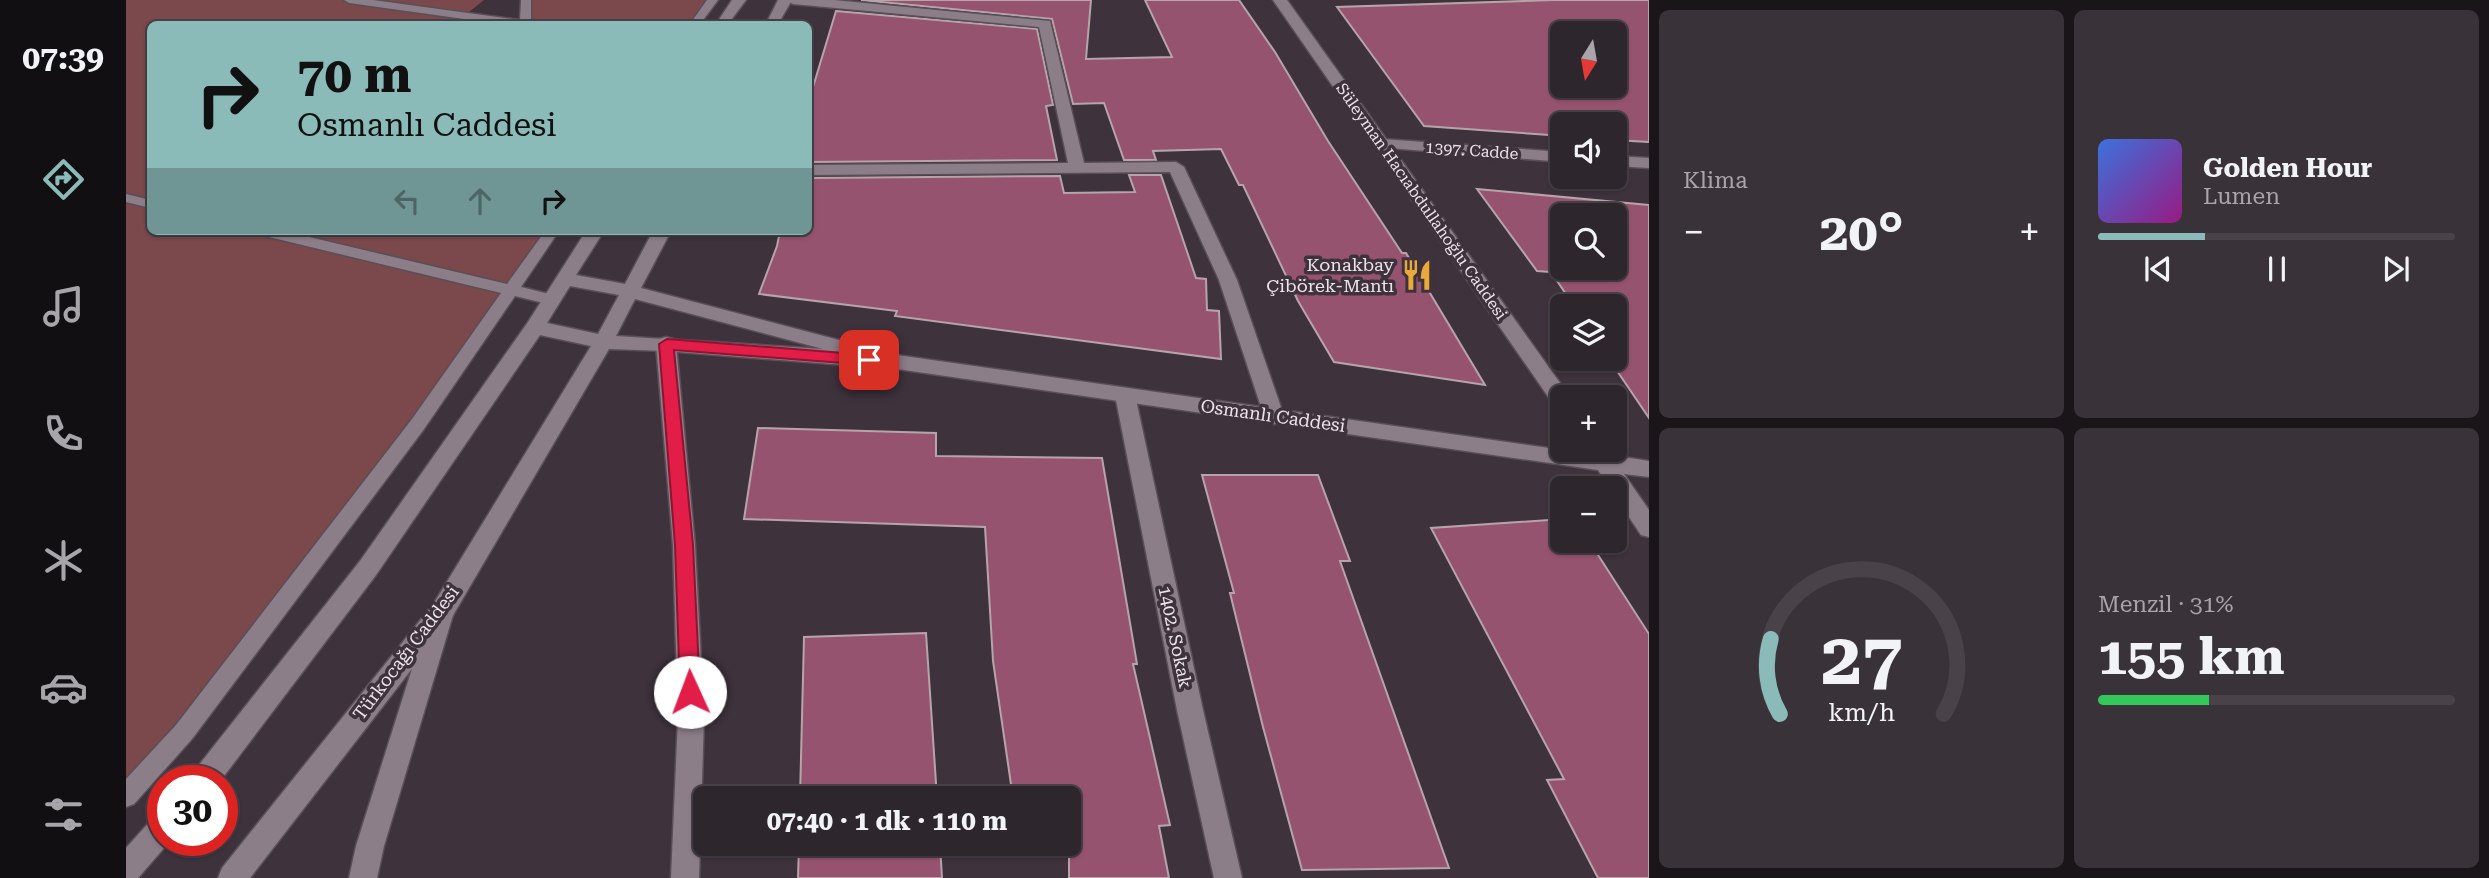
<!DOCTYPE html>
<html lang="tr">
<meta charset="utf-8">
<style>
:root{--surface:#2e262d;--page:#3a3239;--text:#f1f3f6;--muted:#a7a5aa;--line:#494349;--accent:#8bbbb9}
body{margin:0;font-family:"Roboto Serif",serif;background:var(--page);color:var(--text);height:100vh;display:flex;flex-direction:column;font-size:26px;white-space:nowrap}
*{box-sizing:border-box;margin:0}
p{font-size:23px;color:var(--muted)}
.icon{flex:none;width:38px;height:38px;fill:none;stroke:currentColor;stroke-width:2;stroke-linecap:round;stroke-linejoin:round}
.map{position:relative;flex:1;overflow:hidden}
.sheet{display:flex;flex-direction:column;gap:10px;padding:10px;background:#191519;width:840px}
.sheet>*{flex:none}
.banner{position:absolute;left:21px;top:21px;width:665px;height:214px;border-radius:10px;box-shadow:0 2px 5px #0004,0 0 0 2px var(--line);background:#8bbbb9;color:#111;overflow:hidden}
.needle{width:46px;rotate:191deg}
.controls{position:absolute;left:1424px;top:21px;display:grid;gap:14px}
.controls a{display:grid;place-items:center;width:77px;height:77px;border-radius:10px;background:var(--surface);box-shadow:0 2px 5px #0004,0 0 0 2px var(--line);font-size:35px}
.speed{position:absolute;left:21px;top:765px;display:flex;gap:14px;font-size:35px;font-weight:700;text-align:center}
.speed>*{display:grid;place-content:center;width:91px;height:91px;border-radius:50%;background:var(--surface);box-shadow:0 2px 5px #0004,0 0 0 2px var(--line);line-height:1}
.speed .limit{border:10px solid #d22;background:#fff;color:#111}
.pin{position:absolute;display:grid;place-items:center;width:60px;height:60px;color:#fff;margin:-30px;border-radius:14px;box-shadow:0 4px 10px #0006}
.me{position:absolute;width:77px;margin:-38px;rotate:358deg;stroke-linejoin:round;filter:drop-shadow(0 0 5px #0008)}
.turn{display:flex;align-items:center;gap:24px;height:147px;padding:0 35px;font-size:32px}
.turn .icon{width:91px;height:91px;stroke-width:2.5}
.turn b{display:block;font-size:49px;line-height:60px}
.lanes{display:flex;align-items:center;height:66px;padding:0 35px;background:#0003;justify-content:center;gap:35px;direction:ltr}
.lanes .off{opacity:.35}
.big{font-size:52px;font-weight:700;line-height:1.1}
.sheet .tile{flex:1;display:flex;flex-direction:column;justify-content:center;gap:10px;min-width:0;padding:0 24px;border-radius:10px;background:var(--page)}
.sheet .dial{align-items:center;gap:0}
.dial svg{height:182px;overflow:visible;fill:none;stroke:var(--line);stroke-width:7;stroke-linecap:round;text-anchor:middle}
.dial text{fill:var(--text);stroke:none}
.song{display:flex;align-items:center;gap:21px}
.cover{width:84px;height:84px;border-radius:10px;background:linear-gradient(135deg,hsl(220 70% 55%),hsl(310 70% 35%))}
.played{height:7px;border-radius:4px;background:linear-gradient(90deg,var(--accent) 30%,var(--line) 30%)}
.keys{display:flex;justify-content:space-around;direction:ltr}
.heat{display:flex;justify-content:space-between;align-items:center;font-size:38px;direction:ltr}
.charge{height:10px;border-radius:5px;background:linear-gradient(90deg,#34c759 31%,var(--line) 0)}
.sheet .tiles{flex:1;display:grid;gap:10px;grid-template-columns:repeat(2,1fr)}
.trip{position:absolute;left:567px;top:786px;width:388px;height:70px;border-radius:10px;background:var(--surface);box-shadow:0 2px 5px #0004,0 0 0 2px var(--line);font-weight:700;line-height:70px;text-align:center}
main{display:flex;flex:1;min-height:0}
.tab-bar{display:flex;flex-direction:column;width:126px;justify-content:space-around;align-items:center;background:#120f12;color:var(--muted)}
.tab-bar .icon{width:49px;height:49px}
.tab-bar .on{color:var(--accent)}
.tab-bar b{font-size:32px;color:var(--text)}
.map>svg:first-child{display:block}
.green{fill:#7b484c}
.building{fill:#965370;stroke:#b6a4aa;stroke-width:2;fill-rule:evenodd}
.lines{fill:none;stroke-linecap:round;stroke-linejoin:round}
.lane-casing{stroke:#594f57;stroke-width:3}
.street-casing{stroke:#594f57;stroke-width:3}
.secondary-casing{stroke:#594f57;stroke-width:3}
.lane{fill:#8c7e89;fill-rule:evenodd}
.street{fill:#8c7e89;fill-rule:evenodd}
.secondary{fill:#8c7e89;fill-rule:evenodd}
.route{fill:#e11d48;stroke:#92132f;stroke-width:2}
.labels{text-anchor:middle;stroke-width:7;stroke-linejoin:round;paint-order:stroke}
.far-street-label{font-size:16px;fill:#ece4ea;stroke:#3e323c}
.poi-label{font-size:18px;fill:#ece4ea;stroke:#3e323c;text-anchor:end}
.street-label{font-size:18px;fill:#ece4ea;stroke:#3e323c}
</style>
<main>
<nav class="tab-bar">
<b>07:39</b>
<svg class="icon on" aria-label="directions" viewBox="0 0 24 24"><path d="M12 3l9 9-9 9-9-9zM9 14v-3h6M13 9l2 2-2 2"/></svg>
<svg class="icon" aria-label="music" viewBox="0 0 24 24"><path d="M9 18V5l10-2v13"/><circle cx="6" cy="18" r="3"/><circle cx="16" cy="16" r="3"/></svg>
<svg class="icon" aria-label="phone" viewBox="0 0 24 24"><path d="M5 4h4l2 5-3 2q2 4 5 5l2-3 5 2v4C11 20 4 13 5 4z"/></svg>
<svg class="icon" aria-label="climate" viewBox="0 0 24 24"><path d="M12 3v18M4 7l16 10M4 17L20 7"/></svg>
<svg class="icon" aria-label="car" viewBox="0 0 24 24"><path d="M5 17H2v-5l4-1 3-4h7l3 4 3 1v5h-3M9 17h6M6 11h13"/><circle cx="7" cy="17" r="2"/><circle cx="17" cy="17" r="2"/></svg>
<svg class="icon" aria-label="filters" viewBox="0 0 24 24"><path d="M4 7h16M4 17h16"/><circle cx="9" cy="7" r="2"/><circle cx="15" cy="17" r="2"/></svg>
</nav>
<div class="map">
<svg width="1523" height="878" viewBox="0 0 1523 878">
<rect width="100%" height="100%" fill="#3e323c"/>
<!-- green -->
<g class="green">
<polygon points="0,0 358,0 338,16 395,24 24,24 24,231 426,231 385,290 0,796"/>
<polygon points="400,0 587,0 569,24 399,24"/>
</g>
<!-- building -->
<g class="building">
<polygon points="735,0 965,0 960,59 1046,57 1019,0 1113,0 1149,52 1202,141 1276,253 1280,253 1359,385 1208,362 1172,301 1117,185 1113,185 1095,149 1027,151 1030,160 998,160 978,103 947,104 926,19"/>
<path d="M1428 0H1523V142L1489 140V124H1437V136L1298 126 1211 7ZM1437 33H1489V86H1437Z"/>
<polygon points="710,11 911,29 927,105 920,106 931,160 682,162 682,87 687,87"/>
<polygon points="1003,175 1035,175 1070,278 1080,279 1081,310 1093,311 1095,359 769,316 771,311 633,294 651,246 654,231 682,231 682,178 934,176 938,193 1009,192"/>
<path d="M1351 189 1523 205V418L1483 359H1489V306H1448L1425 272 1411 271ZM1437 215H1489V268H1437Z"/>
<polygon points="632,428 810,433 810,456 976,458 1011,664 1007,664 1044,825 1033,826 1043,878 943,878 943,798 887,798 867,661 859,527 618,519"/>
<polygon points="1076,475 1192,475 1224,561 1214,561 1323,868 1176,870 1137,727 1104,593 1108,593"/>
<polygon points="1437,519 1437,541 1463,541 1523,634 1523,878 1472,878 1421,780 1438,779 1305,528"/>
<polygon points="800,633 811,798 674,798 678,637"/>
<polygon points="673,844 814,844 816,878 672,878"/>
</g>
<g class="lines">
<defs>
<g id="lane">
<polygon points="218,0 247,0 394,20 395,0 405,0 405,24 374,24 223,3"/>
<polygon points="581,0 592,0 574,24 564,24"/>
<polygon points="0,194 24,200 24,208 0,202"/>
<polygon points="132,231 158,231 381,284 419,231 433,231 395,287 431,296 434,300 426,305 389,296 298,429 66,739 8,804 0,807 0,779 50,725 286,419 375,293 139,236"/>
</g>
<g id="street">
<polygon points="660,0 708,0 924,21 958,163 1050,162 1058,167 1111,280 1158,416 1155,421 1148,424 1141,421 1138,416 1093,280 1044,172 682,175 682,165 942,163 913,27 667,4"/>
<polygon points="1256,139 1437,152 1437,162 1250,147 1248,144"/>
<polygon points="1489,156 1523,158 1523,168 1489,166"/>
<polygon points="540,337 547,339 550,344 569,545 578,717 573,878 545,878 552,717 547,545 530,344 533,339"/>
<polygon points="999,388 1006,390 1009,395 1077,710 1116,878 1088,878 1051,710 989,395 992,390"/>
<polygon points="315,604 324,607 327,615 258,846 251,878 223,878 230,846 303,615 306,607"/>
</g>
<g id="secondary">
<polygon points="606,0 620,0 602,24 590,24"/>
<polygon points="652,0 666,0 652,24 640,24"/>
<polygon points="1147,0 1161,0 1444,397 1437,397 1437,410 1430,408"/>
<path d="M460 231H478L450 275 499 284 527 231H545L515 288 728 344 729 352 771 355 1437 450 1467 453 1478 450 1485 455 1523 461V477L1498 474 1523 510V537L1515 535 1489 496V488H1484L1472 470 771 369 540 351 483 349 326 617 124 878H92L96 868 308 603 465 346 414 335 250 575 95 780H66L69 770 234 561 402 322ZM444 286 493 295 472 334 421 323ZM509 299 697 349 490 336Z"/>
<polygon points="37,814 37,840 45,840 12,878 0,878 0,848 27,818"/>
</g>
</defs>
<!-- lane casing -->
<use href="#lane" class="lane-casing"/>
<!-- street casing -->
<use href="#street" class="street-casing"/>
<!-- secondary casing -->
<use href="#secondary" class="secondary-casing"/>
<!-- lane -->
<use href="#lane" class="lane"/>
<!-- street -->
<use href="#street" class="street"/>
<!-- secondary -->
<use href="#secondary" class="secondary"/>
</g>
<!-- route -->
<polygon class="route" points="541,339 743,355 750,360 743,365 548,350 567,545 574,692 571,699 564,701 557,699 554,692 549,545 533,344"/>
<!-- icons -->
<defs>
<symbol id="restaurant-bare" viewBox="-9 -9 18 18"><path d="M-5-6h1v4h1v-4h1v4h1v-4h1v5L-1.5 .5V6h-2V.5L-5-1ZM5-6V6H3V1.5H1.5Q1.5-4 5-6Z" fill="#eaaa39" stroke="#3e323c" stroke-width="2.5" paint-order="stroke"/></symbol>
</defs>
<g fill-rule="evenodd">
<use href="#restaurant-bare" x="1269" y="253" width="44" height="44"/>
</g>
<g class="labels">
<!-- far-street labels -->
<g class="far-street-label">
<text transform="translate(1346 150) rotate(4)" y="6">1397. Cadde</text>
<text transform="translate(1296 201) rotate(55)" y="6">Süleyman Hacıabdullahoğlu Caddesi</text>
</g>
<!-- poi labels -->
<g class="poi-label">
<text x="1268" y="271">Konakbay<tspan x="1268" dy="21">Çibörek-Mantı</tspan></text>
</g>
<!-- street labels -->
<g class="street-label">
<text transform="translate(1147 416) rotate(8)" y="6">Osmanlı Caddesi</text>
<text transform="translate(1049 637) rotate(78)" y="6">1402. Sokak</text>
<text transform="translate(280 653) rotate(-53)" y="6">Türkocağı Caddesi</text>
</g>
</g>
</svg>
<div class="controls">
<a><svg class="needle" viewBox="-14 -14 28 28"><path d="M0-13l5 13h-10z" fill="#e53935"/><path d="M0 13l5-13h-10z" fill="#a7a5aa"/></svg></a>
<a><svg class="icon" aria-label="sound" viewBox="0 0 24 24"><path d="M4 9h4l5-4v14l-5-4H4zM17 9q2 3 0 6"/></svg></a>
<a><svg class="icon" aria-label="search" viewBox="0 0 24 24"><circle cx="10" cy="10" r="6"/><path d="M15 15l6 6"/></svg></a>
<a><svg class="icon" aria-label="layers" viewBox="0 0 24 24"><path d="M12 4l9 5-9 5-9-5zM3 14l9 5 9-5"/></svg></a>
<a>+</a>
<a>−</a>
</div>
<div class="speed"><div class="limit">30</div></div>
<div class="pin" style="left:743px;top:360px;background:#d93025"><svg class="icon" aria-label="arrive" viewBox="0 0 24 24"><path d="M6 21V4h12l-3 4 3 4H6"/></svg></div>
<svg class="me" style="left:564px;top:692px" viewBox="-20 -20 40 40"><circle r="19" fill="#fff"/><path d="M0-13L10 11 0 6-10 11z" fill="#e11d48"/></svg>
<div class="trip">07:40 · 1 dk · 110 m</div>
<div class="banner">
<div class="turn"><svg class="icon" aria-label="right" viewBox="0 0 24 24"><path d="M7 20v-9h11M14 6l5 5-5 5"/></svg><div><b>70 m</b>Osmanlı Caddesi</div></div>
<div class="lanes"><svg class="icon off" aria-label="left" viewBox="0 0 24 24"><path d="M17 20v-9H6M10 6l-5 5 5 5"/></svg><svg class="icon off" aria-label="ahead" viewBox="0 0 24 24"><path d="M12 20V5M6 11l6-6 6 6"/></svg><svg class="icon" aria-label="right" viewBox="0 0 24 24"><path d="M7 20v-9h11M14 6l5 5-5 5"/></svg></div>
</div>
</div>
<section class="sheet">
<div class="tiles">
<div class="tile"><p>Klima</p>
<div class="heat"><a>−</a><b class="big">20°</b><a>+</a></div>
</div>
<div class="tile">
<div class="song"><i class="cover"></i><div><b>Golden Hour</b><p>Lumen</p></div></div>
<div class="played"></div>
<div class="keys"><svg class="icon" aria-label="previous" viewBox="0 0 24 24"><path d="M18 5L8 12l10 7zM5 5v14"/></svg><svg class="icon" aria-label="pause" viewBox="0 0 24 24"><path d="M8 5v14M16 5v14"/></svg><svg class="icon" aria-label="next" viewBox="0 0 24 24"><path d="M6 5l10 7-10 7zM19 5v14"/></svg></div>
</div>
<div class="tile dial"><svg viewBox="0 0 100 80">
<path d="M14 69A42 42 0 1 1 86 69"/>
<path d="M14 69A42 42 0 0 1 10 36" stroke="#8bbbb9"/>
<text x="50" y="56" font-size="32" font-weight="700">27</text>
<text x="50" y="72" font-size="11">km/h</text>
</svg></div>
<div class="tile"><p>Menzil · 31%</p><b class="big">155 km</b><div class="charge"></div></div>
</div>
</section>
</main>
